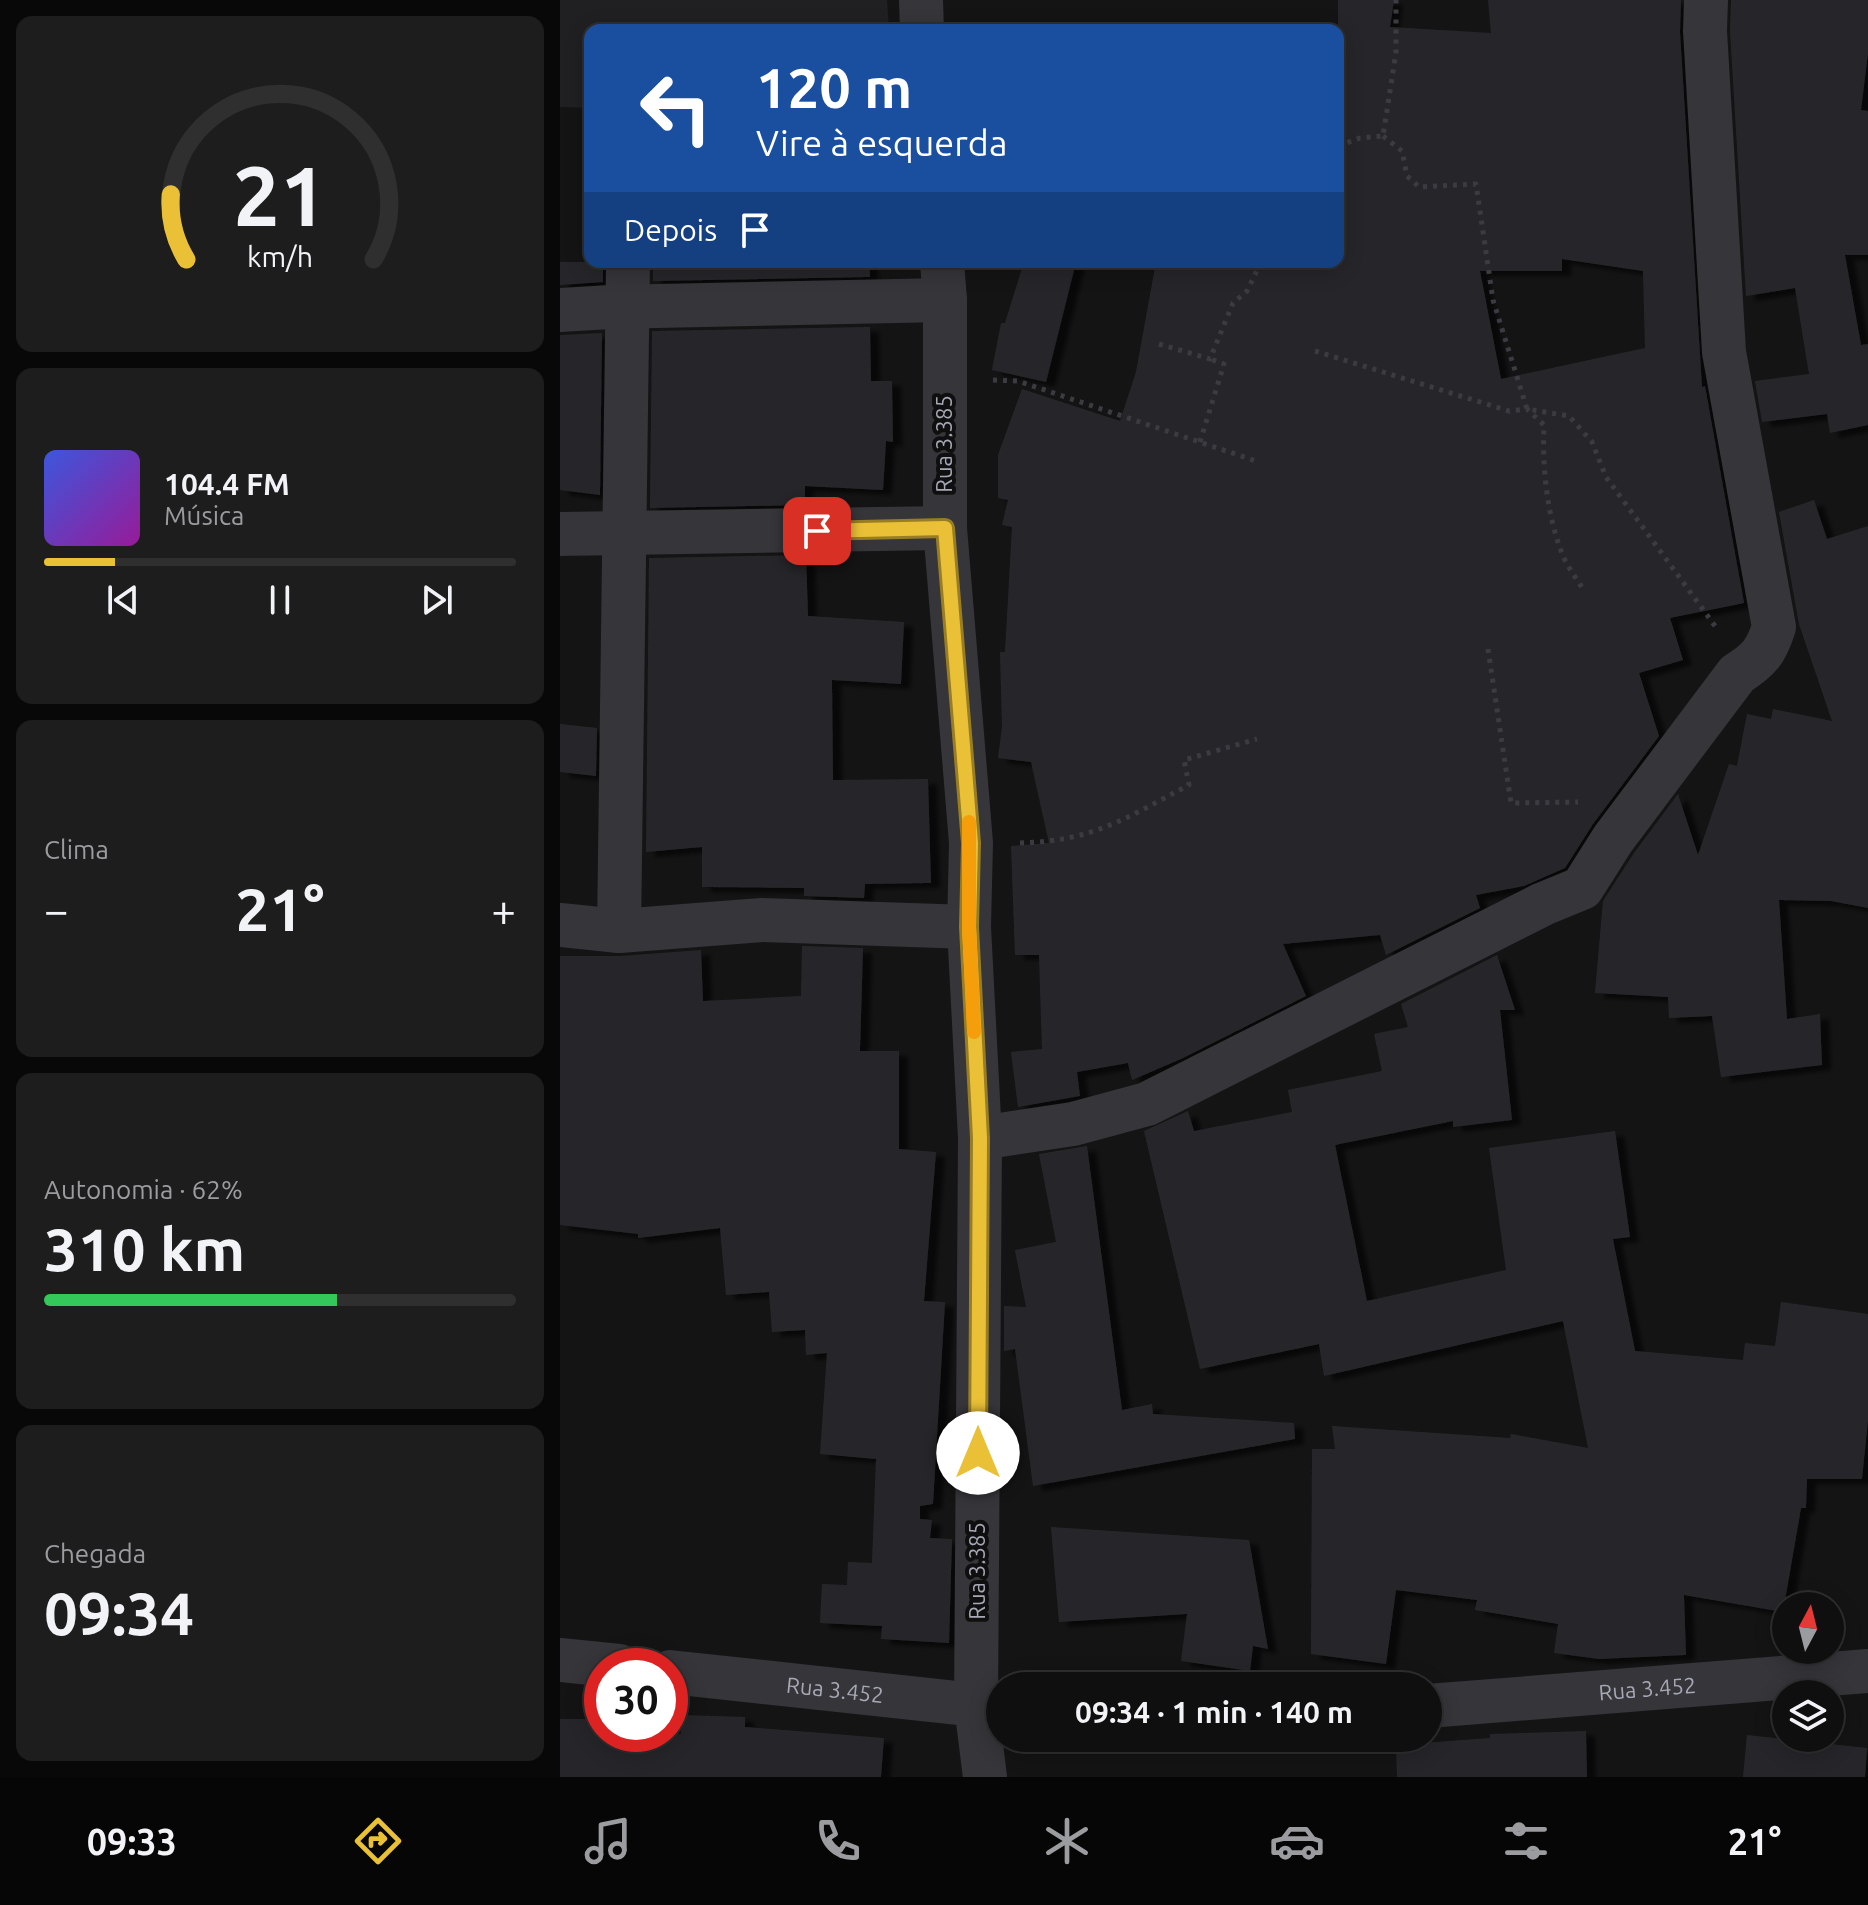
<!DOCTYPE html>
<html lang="pt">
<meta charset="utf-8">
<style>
:root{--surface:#0f0f10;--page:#1d1d1e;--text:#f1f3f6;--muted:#9b9c9f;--line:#2f2f30;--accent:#eac037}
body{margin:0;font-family:Ubuntu,sans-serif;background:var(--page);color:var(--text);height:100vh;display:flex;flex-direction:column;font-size:30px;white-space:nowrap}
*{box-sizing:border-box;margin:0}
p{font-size:26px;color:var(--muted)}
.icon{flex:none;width:44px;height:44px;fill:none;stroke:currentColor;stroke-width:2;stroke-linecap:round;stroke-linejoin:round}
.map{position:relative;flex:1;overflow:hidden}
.details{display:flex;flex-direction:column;gap:16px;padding:16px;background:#080809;width:560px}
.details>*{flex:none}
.banner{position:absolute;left:24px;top:24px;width:760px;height:244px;border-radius:16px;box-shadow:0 4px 20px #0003,0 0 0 2px var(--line);background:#1a4fa0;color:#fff;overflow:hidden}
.needle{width:52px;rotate:7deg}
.controls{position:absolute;left:1212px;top:1592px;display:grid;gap:16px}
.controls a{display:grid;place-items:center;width:72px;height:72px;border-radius:50%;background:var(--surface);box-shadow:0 4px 20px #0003,0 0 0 2px var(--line);font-size:40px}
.speed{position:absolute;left:24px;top:1648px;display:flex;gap:16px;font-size:40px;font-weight:700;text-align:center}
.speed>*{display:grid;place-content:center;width:104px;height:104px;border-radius:50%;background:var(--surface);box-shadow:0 4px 20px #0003,0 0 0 2px var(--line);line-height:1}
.speed .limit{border:12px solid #d22;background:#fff;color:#111}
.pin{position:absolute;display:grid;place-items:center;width:68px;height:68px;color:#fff;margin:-34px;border-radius:16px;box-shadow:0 4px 12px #0006}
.me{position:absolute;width:88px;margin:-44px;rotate:0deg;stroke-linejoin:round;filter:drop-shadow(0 0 6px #0008)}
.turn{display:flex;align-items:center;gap:28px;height:168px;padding:0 40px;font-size:36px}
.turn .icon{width:104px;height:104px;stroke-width:2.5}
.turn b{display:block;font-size:56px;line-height:68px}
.then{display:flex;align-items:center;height:76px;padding:0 40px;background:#0003;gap:16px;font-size:30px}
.big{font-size:60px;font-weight:700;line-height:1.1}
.details .tile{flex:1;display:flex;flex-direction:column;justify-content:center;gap:12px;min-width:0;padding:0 28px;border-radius:16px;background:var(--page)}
.details .dial{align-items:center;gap:0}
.dial svg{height:208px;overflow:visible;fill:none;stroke:var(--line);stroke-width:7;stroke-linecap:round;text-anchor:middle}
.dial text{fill:var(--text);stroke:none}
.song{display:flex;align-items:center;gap:24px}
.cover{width:96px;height:96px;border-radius:12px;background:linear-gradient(135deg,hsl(230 70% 55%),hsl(300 70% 35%))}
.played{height:8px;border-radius:4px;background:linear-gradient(90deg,var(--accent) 15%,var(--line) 15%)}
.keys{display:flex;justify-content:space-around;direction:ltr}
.heat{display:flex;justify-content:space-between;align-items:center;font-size:44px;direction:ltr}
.charge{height:12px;border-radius:6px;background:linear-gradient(90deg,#34c759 62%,var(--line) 0)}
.trip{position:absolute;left:426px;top:1672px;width:456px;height:80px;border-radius:40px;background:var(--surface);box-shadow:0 4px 20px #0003,0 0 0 2px var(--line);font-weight:700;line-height:80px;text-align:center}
.tabs{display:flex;height:128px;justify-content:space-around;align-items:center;background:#060606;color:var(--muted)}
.tabs .icon{width:56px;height:56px}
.tabs .active{color:var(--accent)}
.tabs b{font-size:36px;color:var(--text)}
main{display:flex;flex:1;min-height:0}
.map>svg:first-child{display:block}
.built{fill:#202022}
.building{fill:#272729;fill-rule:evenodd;filter:url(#shadow)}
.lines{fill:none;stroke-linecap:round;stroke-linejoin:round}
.path{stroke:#3b3c41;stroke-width:5;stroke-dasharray:4 6;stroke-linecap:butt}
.minor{stroke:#35353a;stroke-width:44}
.route-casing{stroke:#987d24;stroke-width:20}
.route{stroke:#eac037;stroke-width:14}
.slow{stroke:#f59e0b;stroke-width:14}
.labels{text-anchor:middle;stroke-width:8;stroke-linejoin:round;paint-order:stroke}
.street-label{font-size:22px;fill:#a6a9b5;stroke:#0f0f10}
</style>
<main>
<section class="details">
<div class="tile dial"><svg viewBox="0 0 100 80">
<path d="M14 69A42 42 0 1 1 86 69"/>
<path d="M14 69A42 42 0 0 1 8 44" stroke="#eac037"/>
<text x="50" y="56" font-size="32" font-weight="700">21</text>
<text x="50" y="72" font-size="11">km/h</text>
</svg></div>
<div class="tile">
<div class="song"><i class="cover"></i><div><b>104.4 FM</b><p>Música</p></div></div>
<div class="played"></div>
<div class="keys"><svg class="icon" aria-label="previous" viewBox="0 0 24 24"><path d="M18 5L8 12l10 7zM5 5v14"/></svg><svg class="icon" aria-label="pause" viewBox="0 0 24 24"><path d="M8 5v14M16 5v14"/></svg><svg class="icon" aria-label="next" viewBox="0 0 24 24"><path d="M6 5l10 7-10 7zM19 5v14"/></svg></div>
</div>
<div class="tile"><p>Clima</p>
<div class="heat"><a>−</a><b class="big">21°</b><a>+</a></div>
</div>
<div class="tile"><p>Autonomia · 62%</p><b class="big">310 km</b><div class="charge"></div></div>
<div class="tile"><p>Chegada</p><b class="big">09:34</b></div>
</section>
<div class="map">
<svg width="1308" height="1777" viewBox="0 0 1308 1777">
<defs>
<filter id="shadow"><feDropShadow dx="9" dy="5" stdDeviation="2" flood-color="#0009"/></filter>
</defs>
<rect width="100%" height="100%" fill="#141415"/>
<!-- built -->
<polygon class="built" points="0,0 327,0 329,30 30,30 30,108 0,107"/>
<!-- building -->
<g class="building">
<path d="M778 0H834L830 27 931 33 928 0H1121L1120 32 1142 387 1145 386 1184 603 1110 618 1123 660 1079 673 1099 736 1033 824 1005 868 964 886 916 895 920 908 826 955 820 935 723 944 746 996 621 1059 572 1080 568 1063 517 1072 520 1096 458 1107 451 1052 482 1049 479 955H455L451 846 489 843 471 762 438 758 442 727 440 652H445L452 527 442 525 448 500 438 498V455L462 389 560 421 576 372 596 262H778V179L786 111 778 108ZM1002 259 1083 271 1085 348 941 379 920 271H1002Z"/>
<polygon points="1171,0 1308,0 1308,53 1301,110 1308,111 1308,255 1285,255 1301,345 1308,344 1308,425 1270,433 1267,414 1202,422 1195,381 1249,374 1235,288 1186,296 1170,31"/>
<polygon points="0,262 43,262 43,282 0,285"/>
<polygon points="93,262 309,262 310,277 93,281"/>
<polygon points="464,262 516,262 486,382 432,370 441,323 445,323"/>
<polygon points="310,327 311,381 332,381 333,442 326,441 323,490 245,486 245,505 90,508 92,331"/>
<polygon points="42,333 40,495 0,490 0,335"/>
<polygon points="1254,500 1267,539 1308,526 1308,908 1271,901 1219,900 1227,1019 1260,1014 1262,1065 1161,1077 1152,1016 1109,1018 1108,997 1035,993 1043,901 1074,853 1118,794 1138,855 1169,764 1177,766 1187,714 1211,719 1213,709 1272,721 1239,624 1219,512"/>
<polygon points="246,555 248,616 344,622 341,684 272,680 273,780 368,779 371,883 305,884 304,898 244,896 244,888 142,887 142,847 86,852 89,558"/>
<polygon points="0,724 37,728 36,776 0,772"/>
<polygon points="242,946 303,948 300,1051 339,1051 339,1149 376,1152 364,1301 385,1302 373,1504 360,1506 360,1519 372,1520 370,1538 392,1539 389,1643 321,1639 322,1626 260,1623 262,1584 287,1585 288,1562 312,1563 316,1459 260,1454 267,1353 246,1355 245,1330 212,1332 209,1292 166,1295 160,1228 78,1238 78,1234 0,1225 0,956 61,956 141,950 143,1001 241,996"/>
<polygon points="937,955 955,1010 940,1010 952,1120 893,1127 893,1121 775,1145 807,1301 946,1270 929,1148 1055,1131 1070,1237 1053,1239 1075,1351 1183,1360 1185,1343 1215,1346 1221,1302 1308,1314 1308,1420 1302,1479 1247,1479 1246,1508 1241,1508 1223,1612 1124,1595 1126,1655 1039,1659 994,1653 998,1624 915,1610 917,1600 836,1590 826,1664 751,1654 752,1449 775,1449 772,1426 950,1438 951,1434 1028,1448 1003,1321 764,1376 759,1344 640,1369 584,1131 628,1111 634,1131 732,1112 728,1090 822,1071 814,1034 848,1027 841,1004"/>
<polygon points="527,1146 562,1410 592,1404 593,1414 734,1423 735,1439 473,1486 455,1349 444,1351 444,1306 466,1307 455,1250 496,1242 479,1154"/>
<polygon points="491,1527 689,1540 708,1649 693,1646 690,1671 621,1661 627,1614 499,1622"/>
<polygon points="121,1715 185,1717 185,1727 324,1738 321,1777 0,1777 0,1719 42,1719 42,1734 121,1734"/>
<polygon points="1026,1731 1027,1777 837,1777 836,1745 930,1738 930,1734"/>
<polygon points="1187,1735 1307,1748 1305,1777 1183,1777"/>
</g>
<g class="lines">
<!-- path -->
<g class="path">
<polyline points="823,136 842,151 847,176 859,187 916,184 933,300 967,409 1009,416 1032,442 1046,477 1158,630"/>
<polyline points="778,146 800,138 823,136 836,52 836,0"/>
<polyline points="599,344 650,359 673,303 687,291 701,262"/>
<path d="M755 351 949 411 967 409 984 425C982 468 987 516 1003 556 1008 567 1016 578 1023 589"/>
<polyline points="433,380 458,381 699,462"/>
<polyline points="640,442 664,364 650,359"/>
<polyline points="928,649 951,803 1018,802"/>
<path d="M460 843C534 841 566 818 629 785L624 760 697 739"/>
</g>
<!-- minor -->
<g class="minor">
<polyline points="361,0 362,30"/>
<polyline points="382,262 385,300 385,528 411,843 409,927 420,1138 416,1705 425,1777"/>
<polyline points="0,310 50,307 385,300"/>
<polyline points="0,534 385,528"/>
<polyline points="0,925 59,931 202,920 409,927"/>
<polyline points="59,931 68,262"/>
<path d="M420 1138 513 1124 587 1104 983 904 1022 888 1053 839 1177 674C1199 660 1206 652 1214 627L1164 352 1145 31 1146 0"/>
<polyline points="0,1660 59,1666"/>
<path id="s1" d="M110 1672 416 1705H440"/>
<path id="s2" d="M868 1706 1308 1671"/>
</g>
</g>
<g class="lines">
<defs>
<polyline id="route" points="257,531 385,528 411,843 409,927 420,1138 418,1453"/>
</defs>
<!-- route casing -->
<use href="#route" class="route-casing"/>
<!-- route -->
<use href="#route" class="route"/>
<!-- slow -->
<polyline class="slow" points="409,822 409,927 414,1032"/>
</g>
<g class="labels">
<!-- street labels -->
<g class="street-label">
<text transform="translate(384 444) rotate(-90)" y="8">Rua 3.385</text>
<text transform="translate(417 1571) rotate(-90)" y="8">Rua 3.385</text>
<text dy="8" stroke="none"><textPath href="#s2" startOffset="220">Rua 3.452</textPath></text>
<text dy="8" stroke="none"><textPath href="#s1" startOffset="166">Rua 3.452</textPath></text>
</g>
</g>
</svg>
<div class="controls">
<a><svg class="needle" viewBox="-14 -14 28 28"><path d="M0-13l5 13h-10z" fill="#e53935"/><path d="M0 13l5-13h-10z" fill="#9b9c9f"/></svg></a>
<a><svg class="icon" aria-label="layers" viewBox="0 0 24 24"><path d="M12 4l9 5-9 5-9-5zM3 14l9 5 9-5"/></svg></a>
</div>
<div class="speed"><div class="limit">30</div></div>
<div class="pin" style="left:257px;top:531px;background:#d93025"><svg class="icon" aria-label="arrive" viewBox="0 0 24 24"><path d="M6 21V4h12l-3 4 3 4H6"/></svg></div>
<svg class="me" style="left:418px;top:1453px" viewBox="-20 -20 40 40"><circle r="19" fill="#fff"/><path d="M0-13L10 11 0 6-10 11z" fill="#eac037"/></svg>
<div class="trip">09:34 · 1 min · 140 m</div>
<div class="banner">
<div class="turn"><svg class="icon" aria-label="left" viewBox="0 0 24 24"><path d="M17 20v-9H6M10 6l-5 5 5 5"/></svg><div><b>120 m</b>Vire à esquerda</div></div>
<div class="then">Depois<svg class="icon" aria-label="arrive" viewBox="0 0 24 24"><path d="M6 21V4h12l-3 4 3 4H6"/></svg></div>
</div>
</div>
</main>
<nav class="tabs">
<b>09:33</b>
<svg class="icon active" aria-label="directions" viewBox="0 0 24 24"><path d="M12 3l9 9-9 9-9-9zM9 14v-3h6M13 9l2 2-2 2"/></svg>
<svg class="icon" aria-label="music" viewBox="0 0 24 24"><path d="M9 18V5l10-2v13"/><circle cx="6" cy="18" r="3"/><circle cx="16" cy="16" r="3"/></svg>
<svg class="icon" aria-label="phone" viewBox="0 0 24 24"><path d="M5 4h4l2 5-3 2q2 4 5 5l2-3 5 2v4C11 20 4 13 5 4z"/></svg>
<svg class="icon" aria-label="climate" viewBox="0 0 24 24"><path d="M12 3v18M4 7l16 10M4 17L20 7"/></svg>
<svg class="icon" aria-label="car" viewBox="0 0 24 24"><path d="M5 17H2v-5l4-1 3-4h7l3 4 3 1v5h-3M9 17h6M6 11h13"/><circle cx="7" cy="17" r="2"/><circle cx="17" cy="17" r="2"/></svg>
<svg class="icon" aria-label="filters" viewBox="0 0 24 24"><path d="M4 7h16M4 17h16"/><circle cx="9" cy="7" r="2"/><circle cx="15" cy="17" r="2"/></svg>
<b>21°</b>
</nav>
